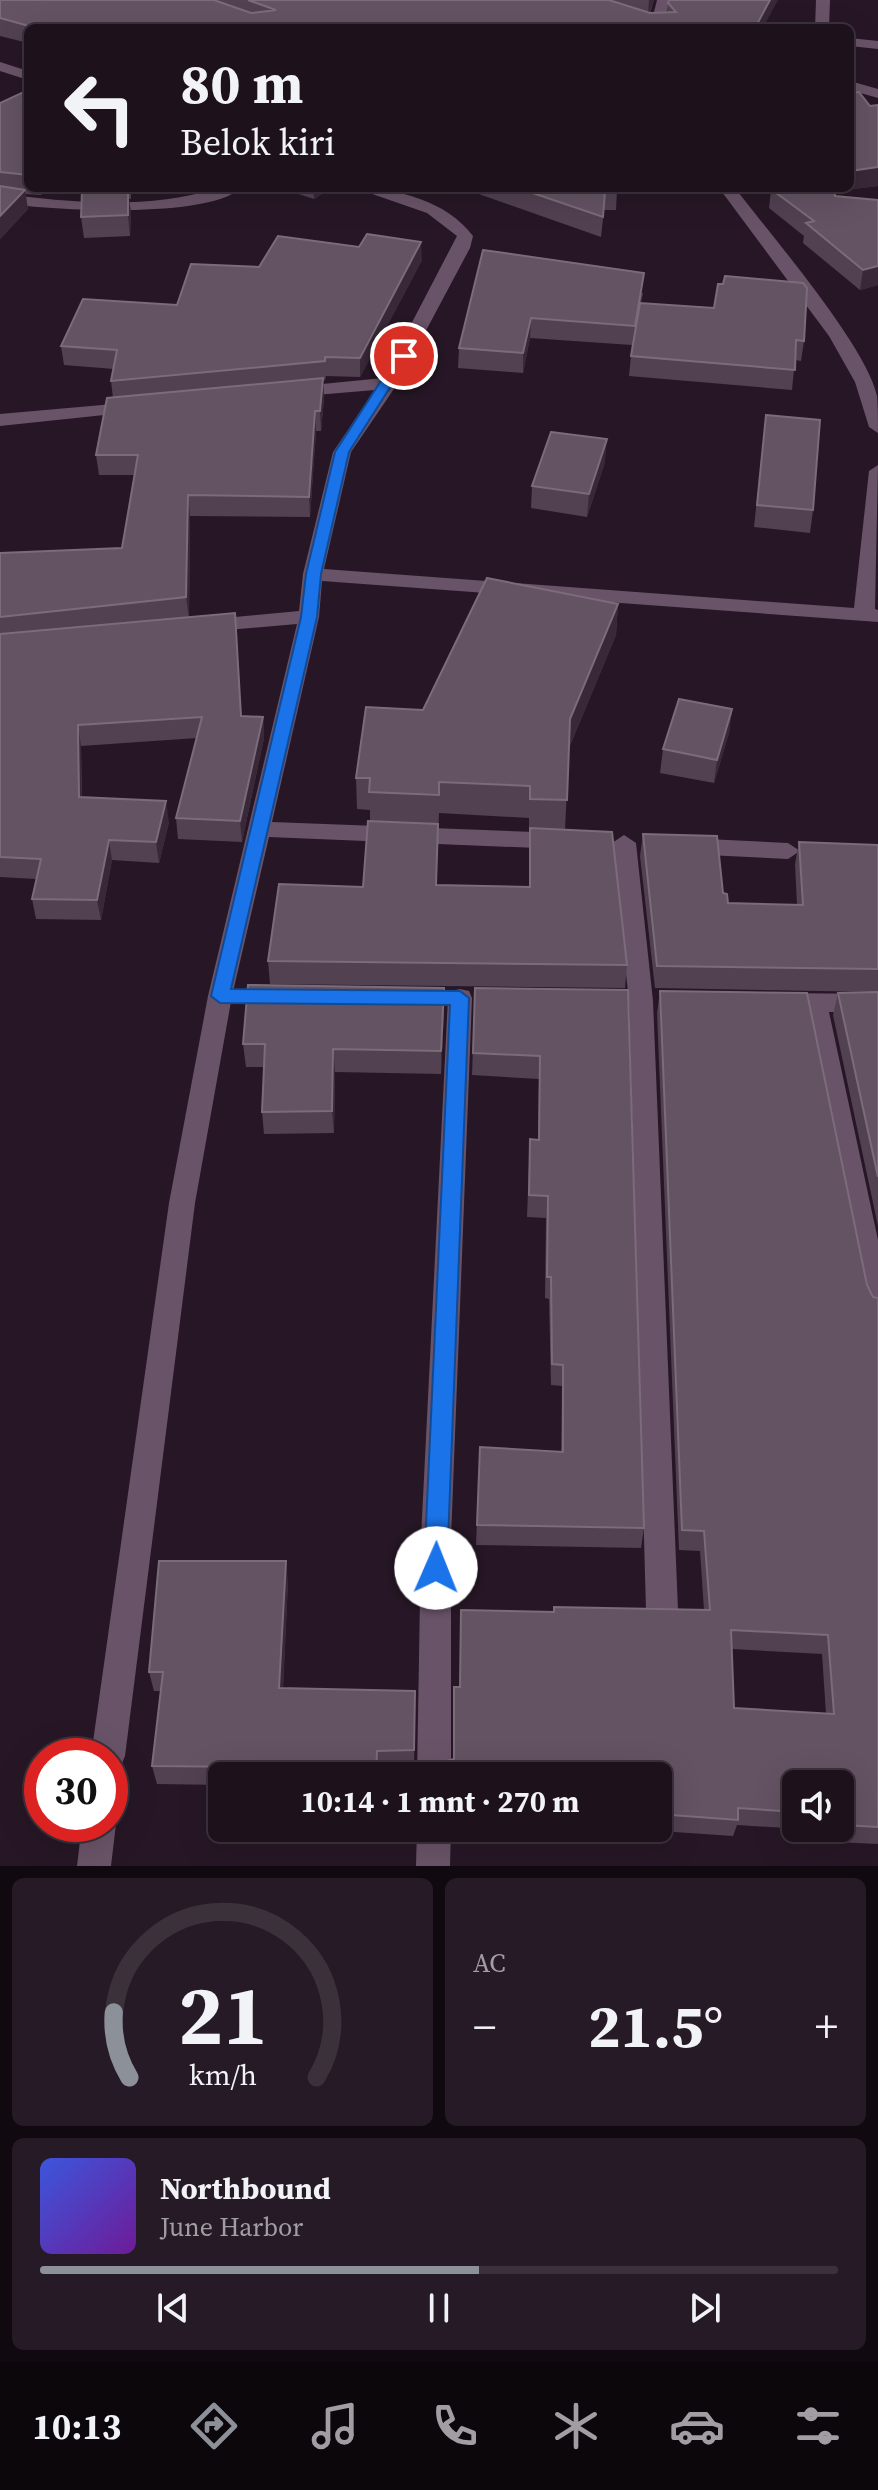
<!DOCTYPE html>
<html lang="id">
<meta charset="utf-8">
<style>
:root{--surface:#1d111c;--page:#251a25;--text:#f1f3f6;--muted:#a09da3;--line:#3b313b;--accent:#8c9099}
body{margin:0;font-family:"Source Serif 4",serif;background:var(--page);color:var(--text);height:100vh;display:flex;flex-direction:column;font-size:30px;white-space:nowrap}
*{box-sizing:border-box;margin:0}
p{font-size:26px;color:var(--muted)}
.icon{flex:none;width:44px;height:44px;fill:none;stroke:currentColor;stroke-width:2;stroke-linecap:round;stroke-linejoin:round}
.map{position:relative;height:1866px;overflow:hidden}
.sheet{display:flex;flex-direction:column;gap:12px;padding:12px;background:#10090f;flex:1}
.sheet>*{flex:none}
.guide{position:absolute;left:24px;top:24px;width:830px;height:168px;border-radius:12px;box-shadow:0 8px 32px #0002,0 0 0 2px var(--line);background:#1d111c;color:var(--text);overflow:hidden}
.fabs{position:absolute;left:782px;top:1770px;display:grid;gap:16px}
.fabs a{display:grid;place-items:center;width:72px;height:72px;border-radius:12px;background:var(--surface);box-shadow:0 8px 32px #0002,0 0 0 2px var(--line);font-size:40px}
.speed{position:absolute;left:24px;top:1738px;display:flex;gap:16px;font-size:40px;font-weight:700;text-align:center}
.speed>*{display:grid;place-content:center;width:104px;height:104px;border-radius:50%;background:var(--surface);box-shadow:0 8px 32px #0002,0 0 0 2px var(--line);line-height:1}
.speed .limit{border:12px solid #d22;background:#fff;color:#111}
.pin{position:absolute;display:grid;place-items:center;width:68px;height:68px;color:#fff;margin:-34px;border:4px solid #fff;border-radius:50%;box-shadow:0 2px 8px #0007}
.me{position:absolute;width:88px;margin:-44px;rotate:1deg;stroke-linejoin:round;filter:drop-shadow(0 0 6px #0008)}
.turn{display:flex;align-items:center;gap:28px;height:168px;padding:0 24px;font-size:36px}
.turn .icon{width:104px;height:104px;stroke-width:2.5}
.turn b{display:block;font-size:56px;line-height:68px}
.big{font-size:60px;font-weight:700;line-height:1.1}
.sheet .tile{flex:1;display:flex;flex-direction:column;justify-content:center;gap:12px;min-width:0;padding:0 28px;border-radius:12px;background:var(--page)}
.sheet .dial{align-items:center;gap:0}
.dial svg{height:208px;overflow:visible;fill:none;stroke:var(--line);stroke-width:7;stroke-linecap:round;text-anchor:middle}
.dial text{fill:var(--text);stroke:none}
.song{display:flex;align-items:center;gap:24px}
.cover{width:96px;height:96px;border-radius:12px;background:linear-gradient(135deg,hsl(230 70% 55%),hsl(280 70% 35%))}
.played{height:8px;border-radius:4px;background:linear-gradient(90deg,var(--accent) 55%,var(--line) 55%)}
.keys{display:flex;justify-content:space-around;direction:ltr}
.heat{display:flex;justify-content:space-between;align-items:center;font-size:44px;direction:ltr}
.sheet .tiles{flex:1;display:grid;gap:12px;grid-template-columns:1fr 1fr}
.tile:last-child{grid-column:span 2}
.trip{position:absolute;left:208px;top:1762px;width:464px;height:80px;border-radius:12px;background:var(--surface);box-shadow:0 8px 32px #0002,0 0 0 2px var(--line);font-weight:700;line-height:80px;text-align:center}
.tab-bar{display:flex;height:128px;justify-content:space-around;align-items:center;background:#0c070b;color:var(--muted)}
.tab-bar .icon{width:56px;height:56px}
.tab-bar .current{color:var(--accent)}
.tab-bar b{font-size:36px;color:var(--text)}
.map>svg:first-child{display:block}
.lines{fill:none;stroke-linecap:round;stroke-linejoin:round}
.minor{fill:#695368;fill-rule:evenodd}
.wall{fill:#524151;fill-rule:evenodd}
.shaded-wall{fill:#392838}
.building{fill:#645363;stroke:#7b6c7a;stroke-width:2;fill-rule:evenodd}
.route{fill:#1a73e8;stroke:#114b97;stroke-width:2}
</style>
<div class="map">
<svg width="878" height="1866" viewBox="0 0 878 1866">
<rect width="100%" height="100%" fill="#271726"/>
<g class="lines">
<!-- minor -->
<g class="minor">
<polygon points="657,0 671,0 660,28 650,28"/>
<polygon points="816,0 830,0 829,28 815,28"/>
<polygon points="850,38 878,41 878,49 850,46"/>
<polygon points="0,62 28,71 28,80 0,71"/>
<polygon points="850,81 878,89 878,98 850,90"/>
<path d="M217 188H241C206 220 48 210 0 203V193C68 203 151 210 217 188Z"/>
<path d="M355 188C397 188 447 201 473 236L470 248 398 383 351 452 324 569 854 608 869 471 878 465 875 609 878 610V622L322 581 319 617 272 822 561 833 572 841 561 849 269 837 232 996 195 1203 125 1756 120 1768 110 1772V1756H91L169 1203 208 996 297 624 204 632 194 626 204 620 299 611 303 574 333 452 375 390 292 397 283 392 292 387 383 378 457 236 427 213Z"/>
<path d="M719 188H735C770 234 866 345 877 396 878 407 878 421 878 433L869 427 855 382 829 336Z"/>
<polygon points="136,402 142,403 142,411 0,426 0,414"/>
<polygon points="624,835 636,843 653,1001 678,1610 673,1621 662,1625 651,1621 646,1610 629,1001 612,843"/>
<polygon points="686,838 788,843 800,851 788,859 686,854 674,846"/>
<polygon points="460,989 469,991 472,998 451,1538 451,1776 417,1776 421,1538 448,998 451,991"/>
<polygon points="779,993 878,994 878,1012 829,1012 878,1240 878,1318 868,1315 864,1306 805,1012 770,1009 767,1002 770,995"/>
<polygon points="110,1812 116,1824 111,1866 77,1866 82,1824 110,1824"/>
<polygon points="417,1828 451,1828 450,1866 416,1866"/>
</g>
</g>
<!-- wall -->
<g class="wall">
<polygon points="0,0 654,0 650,13 667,12 668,3 763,28 28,28 28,43 0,36"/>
<polygon points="28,90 28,188 47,188 41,195 25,194 28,209 0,239 0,103"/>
<polygon points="878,105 878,186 835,191 835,196 878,200 878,285 860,290 803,243 804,236 769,208 771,190 768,188 850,188 870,106"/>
<polygon points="84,188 131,188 131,199 129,199 131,213 130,236 84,238 81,217"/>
<polygon points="280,188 331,188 314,199"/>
<polygon points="462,188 621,188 617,190 616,210 604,210 601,237"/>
<polygon points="483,250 643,293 641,303 804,341 801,361 795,360 792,390 629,376 632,345 530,338 523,373 458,368 459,348"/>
<polygon points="422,260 360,377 326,376 325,380 323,381 324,398 321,431 316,431 310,517 190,516 189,617 235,613 241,716 263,717 264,738 242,842 178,839 176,818 197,738 81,746 82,797 169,822 159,863 112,860 101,920 36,919 32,899 36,879 0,877 0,553 122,548 135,475 99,475 96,455 113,398 111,381 114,369 64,365 61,346 177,305 259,267"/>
<polygon points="766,415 813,510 810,533 754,527"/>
<polygon points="605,462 587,517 531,508 532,486"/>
<path d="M618 604 616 635 569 748 565 830 627 965 625 988 270 984 268 961 363 887 370 821V810L357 809 356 778 423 710ZM439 813 529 818V887L436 885Z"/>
<polygon points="732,709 729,733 714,783 660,773 663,749"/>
<polygon points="643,834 723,893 728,903 797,905 795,864 799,842 878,845 878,992 655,988 640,856"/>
<polygon points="475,988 628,990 644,1528 641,1548 476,1545 480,1447 561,1452 562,1386 551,1385 549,1299 545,1298 546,1218 527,1217 530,1139 538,1140 539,1079 472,1075"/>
<path d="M660 991 867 1285 873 1297 878 1298V1844L836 1842 835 1831 737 1825 733 1836 630 1829 629 1833 542 1828H658V1776L454 1759 460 1687 553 1612 704 1610 700 1551 679 1550 657 1013ZM732 1649 822 1654 826 1714 734 1708ZM796 1784H840V1828H796Z"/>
<polygon points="878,992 878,1226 833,1015 838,993"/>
<polygon points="444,1011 441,1074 335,1072 334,1133 264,1134 262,1112 264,1067 246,1067 243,1044"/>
<polygon points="288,1581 283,1688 415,1710 414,1768 378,1768 378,1776 222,1776 222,1785 157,1784 152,1766 161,1691 154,1691 149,1672"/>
</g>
<!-- shaded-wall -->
<g class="shaded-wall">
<polygon points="649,0 654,0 648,16"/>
<polygon points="770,0 778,0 763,28 755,28"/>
<polygon points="878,167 878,186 831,192 832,188 850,188 850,171"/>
<polygon points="39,188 47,188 41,195"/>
<polygon points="313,188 331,188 314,199"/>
<polygon points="25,190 28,209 0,239 0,216"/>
<polygon points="128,192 131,213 130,236 128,215"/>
<polygon points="421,242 422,260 360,377 360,358"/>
<polygon points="878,266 878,285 860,290 863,270"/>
<polygon points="531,318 530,338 523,373 523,353"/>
<polygon points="323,378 324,398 321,431 320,411"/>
<polygon points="315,411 316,431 310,517 309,497"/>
<polygon points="607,439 605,462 587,517 589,494"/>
<polygon points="188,495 190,516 189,618 186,597"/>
<polygon points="618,604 616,635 568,750 570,719"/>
<polygon points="732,709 729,733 714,783 717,760"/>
<polygon points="263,717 264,738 242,842 240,821"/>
<polygon points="78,725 81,746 82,817 79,797"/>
<polygon points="166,801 169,822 159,863 156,842"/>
<polygon points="109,840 112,860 101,920 97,900"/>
<polygon points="444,988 444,1011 441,1074 441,1051"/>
<polygon points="333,1049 335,1072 334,1133 332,1111"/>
<polygon points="286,1561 288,1581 282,1707 279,1688"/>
</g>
<!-- building -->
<g class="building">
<polygon points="0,0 214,0 251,13 276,10 248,0 609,0 650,13 676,12 668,3 669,0 770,0 755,28 36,28 0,18"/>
<polygon points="28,90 28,175 0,172 0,103"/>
<polygon points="859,92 870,106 878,105 878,167 850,171 850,93"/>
<polygon points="0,186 25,190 0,216"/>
<polygon points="518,188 616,188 617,190 605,191 603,217"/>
<polygon points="774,188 835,188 835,196 878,200 878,266 863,270 806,223 814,221 771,189"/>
<polygon points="82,191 128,192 128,215 81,217"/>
<polygon points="367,234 421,242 360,358 325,357 325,361 111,381 117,350 61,346 83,299 177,305 191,264 259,267 278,236 359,247"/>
<polygon points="483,250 644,273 635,326 531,318 523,353 459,348"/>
<polygon points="725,276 803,283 807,288 804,341 796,340 795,370 631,356 640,303 714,308 718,284 723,284"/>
<polygon points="323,378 320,411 315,411 309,497 188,495 186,597 0,617 0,553 122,548 138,455 96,455 107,398"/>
<polygon points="766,415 820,420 813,510 757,505"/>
<polygon points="551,432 607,439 589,494 532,486"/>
<polygon points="487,578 618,604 570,719 567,800 530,799 530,786 439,782 439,795 369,792 370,778 356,778 366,707 423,710"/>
<polygon points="235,613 241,716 263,717 240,821 176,818 202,717 78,725 79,797 166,801 156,842 109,840 97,900 32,899 41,859 0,857 0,634"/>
<polygon points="679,699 732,709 717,760 663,749"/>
<polygon points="368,821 438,824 436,885 530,887 530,828 612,832 627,965 268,961 279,884 363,887"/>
<polygon points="643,834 717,836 723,893 727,894 728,903 803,905 799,842 878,845 878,969 657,966"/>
<polygon points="248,985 444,988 441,1051 333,1049 332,1111 262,1112 265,1044 243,1044"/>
<polygon points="475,988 628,990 644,1528 477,1525 480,1447 563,1452 563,1365 552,1364 551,1277 547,1277 548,1196 529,1195 530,1139 539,1140 540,1056 473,1053"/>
<path d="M660 991 807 993 867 1285 873 1297 878 1298V1827L843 1825 842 1815 840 1814V1784H796V1812L738 1808V1820L658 1814V1776H442V1762L454 1759V1687H460L461 1610 554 1612V1607L710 1610 704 1531 682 1530ZM731 1630 828 1635 834 1714 734 1708Z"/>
<polygon points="878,992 878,1177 838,993"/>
<polygon points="159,1561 286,1561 279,1688 415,1691 414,1750 377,1751 376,1776 264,1776 265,1767 152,1766 163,1672 149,1672"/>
</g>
<!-- route -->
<polygon class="route" points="404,352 410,356 349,452 321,574 317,617 231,989 460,991 469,998 447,1568 444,1576 436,1579 427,1576 424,1568 450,1005 220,1003 211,996 301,617 306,574 335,452 399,353"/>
</svg>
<div class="fabs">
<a><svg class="icon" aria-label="sound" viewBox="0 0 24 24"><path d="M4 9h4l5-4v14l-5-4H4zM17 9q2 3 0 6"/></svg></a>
</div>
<div class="speed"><div class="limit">30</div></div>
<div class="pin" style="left:404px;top:356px;background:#d93025"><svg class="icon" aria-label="arrive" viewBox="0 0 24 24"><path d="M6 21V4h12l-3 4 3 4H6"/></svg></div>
<svg class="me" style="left:436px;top:1568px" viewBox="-20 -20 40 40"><circle r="19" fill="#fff"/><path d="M0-13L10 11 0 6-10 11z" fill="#1a73e8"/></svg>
<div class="trip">10:14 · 1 mnt · 270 m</div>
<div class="guide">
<div class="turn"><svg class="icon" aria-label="left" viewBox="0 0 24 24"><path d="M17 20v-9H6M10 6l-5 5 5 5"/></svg><div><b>80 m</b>Belok kiri</div></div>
</div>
</div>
<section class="sheet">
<div class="tiles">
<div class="tile dial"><svg viewBox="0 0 100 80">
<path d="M14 69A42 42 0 1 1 86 69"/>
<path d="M14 69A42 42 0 0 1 8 44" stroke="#8c9099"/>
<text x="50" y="56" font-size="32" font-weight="700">21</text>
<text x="50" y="72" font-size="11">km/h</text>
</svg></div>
<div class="tile"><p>AC</p>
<div class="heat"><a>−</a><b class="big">21.5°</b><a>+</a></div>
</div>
<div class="tile">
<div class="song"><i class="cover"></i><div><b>Northbound</b><p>June Harbor</p></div></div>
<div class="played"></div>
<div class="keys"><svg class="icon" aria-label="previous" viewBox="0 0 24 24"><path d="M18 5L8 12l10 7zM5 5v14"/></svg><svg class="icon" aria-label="pause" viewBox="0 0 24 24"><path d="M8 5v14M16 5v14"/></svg><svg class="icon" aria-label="next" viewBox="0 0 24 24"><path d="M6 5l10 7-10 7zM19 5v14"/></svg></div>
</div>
</div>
</section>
<nav class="tab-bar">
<b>10:13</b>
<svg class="icon current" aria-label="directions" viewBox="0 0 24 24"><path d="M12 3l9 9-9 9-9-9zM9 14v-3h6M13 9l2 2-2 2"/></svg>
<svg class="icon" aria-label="music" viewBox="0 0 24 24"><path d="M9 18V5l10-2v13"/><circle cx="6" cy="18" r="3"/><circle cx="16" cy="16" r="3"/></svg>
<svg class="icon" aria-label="phone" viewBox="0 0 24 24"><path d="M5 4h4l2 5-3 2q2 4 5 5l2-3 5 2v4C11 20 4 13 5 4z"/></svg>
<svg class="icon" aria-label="climate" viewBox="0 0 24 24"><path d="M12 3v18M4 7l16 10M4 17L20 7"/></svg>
<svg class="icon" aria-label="car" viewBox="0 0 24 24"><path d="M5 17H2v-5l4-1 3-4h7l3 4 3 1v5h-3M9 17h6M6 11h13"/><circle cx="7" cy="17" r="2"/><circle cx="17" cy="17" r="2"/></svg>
<svg class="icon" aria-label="filters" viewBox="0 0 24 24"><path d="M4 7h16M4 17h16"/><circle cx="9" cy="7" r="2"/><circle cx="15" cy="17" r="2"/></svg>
</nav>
